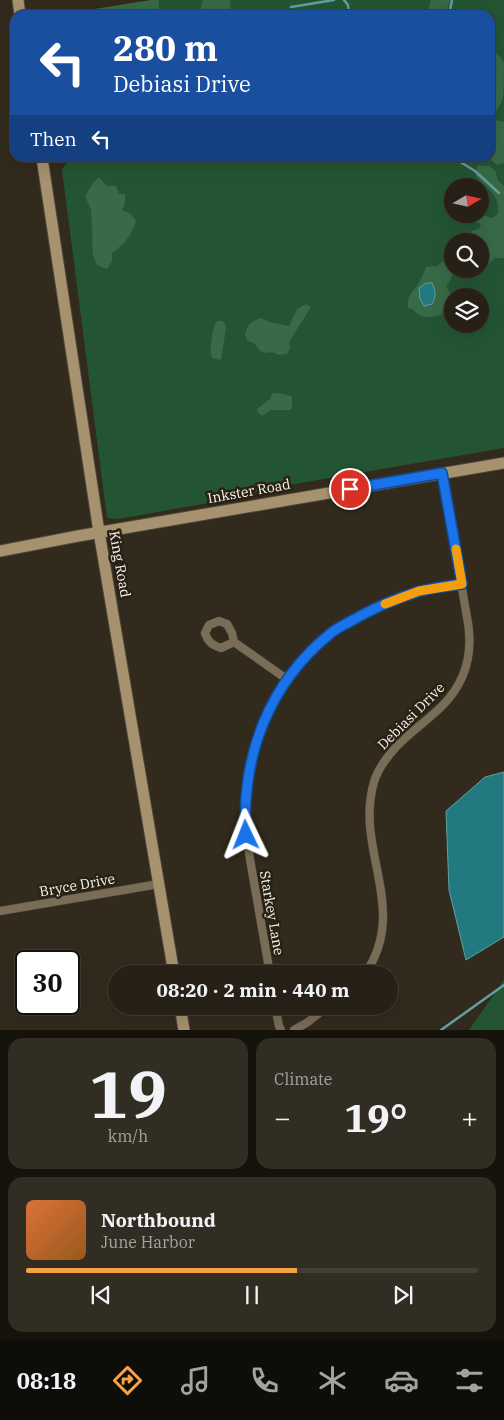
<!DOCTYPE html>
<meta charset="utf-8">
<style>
:root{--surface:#262016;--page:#322d23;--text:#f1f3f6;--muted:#a4a3a1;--line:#423e35;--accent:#f5a345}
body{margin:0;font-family:"IBM Plex Serif",serif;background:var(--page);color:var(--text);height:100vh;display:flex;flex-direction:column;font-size:19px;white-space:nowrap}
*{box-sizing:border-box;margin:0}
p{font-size:16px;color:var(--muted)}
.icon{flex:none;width:28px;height:28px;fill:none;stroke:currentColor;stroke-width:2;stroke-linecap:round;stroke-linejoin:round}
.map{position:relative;height:1030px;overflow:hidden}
.panel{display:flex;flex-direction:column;gap:8px;padding:8px;background:#15120c;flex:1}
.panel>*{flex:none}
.hud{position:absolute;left:10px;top:10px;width:485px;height:152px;border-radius:15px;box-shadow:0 5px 20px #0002,0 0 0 1px var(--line);background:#1a4fa0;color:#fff;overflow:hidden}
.needle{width:32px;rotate:81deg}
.controls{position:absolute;left:444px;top:178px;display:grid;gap:10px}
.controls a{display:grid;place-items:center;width:45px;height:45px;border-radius:50%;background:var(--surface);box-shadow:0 5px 20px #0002,0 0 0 1px var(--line);font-size:25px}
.speed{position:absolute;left:15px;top:950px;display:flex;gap:10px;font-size:25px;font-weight:700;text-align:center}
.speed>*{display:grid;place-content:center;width:65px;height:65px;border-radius:50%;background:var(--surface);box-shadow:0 5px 20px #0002,0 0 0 1px var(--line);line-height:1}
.speed .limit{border:2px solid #111;border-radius:8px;background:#fff;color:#111}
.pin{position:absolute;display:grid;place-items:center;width:42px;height:42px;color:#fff;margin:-21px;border:2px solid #fff;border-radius:50%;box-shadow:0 1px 5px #0007}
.me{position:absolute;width:55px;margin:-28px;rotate:358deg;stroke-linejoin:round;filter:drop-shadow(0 0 4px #0008)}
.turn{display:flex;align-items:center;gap:18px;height:105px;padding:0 20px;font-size:22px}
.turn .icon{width:65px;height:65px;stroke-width:2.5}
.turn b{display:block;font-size:35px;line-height:42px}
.then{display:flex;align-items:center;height:48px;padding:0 20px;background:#0003;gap:10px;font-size:19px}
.big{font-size:38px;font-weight:700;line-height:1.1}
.panel .tile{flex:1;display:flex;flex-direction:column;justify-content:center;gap:8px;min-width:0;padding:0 18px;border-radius:15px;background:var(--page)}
.panel .dial{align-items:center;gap:0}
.dial b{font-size:65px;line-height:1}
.song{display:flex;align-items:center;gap:15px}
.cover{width:60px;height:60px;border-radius:8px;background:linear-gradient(135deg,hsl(20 70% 55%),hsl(30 70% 35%))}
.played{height:5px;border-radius:2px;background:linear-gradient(90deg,var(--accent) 60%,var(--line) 60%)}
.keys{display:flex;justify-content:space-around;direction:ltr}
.heat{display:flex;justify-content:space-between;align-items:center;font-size:28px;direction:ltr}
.panel .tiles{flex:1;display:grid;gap:8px;grid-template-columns:1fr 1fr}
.tile:last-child{grid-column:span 2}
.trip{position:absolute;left:108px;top:965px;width:290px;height:50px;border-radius:25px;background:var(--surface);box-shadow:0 5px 20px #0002,0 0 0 1px var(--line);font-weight:700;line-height:50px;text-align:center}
.tabs{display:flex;height:80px;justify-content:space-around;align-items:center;background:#0f0d09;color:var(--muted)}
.tabs .icon{width:35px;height:35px}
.tabs .current{color:var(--accent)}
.tabs b{font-size:22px;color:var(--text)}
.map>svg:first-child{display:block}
.green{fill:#235533;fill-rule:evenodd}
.forest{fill:#386a47}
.water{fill:#237980;stroke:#639ea0}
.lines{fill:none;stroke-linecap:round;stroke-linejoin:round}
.stream{stroke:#639ea0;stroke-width:2.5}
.street-casing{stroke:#4e463a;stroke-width:9}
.secondary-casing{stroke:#4e463a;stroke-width:13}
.street{stroke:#7a6d58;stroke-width:8}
.secondary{stroke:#a79270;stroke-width:11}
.route-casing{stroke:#114b97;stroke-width:12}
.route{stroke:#1a73e8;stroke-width:9}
.slow{stroke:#f59e0b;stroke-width:9}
.labels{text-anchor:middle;stroke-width:5;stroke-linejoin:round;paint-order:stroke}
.street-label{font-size:14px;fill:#f9f4ec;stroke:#282114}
</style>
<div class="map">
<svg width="504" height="1030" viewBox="0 0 504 1030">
<rect width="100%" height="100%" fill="#322a1d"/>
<!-- green -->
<g class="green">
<path d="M159 0H504V448L289 485 214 502 118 519 107 518 62 170 70 158H490V15H159L160 13ZM452 186H480V214H452ZM452 241H480V269H452ZM452 296H480V324H452Z"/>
<polygon points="504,980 504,1030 469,1030"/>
</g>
<!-- forest -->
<g class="forest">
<polygon points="151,0 159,0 160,15 66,15 69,13"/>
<polygon points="203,0 230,0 231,15 199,15"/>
<polygon points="431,0 450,0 446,15 427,15"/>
<path d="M490 49C495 52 502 57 504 63 504 69 504 93 503 98 500 107 495 110 493 119L504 122V163L497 165 489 158 490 92C498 79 492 75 490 62 489 58 490 53 490 49Z"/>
<path d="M477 166H489L495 170 498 181 504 186V258H495L483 269 480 268V241H473L474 240 471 231 479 229 481 224 476 222 475 217 483 215 492 218 498 214C500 195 488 189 476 177Z"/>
<path d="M99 177 107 186H116L119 194H125V204L122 210 131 214 136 221C132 236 124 244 112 253V261L107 269 97 265 93 255 91 210 85 196 94 182Z"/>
<path d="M452 254V269H475C468 273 464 272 456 270 451 275 451 281 446 287L450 293 456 296H452V304L450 307 443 308 442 315C434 316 425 320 418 314 414 311 414 309 408 308 406 296 414 292 419 282 422 278 424 272 426 267L437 266Z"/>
<path d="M306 304 311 307 289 342 290 348 287 354 279 355 272 352 266 353 260 351 254 343 248 341 245 335C248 324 250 322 261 318L269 322 289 326 297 309Z"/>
<path d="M217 321H222L225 323 226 328 221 360 212 358C209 350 212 328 217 321Z"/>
<polygon points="276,393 288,395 292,397 292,408 290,410 271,410 262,416 258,413 257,409 270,399 272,394"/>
</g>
<!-- water -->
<g class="water">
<path d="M426 283H432C436 291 436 296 432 304L424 306 420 299 419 288Z"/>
<polygon points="504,772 504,937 466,960 449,890 446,811 485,777"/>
</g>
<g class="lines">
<!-- stream -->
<g class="stream">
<polyline points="344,0 348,5 349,15"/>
<polyline points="291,7 334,0"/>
<polyline points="449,15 452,0"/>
<polyline points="454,158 475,171 499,193"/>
<polyline points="441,1030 504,985"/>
</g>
<defs>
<g id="street">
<path d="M234 642 221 648C212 645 208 642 205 633L209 625 219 621 227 624 232 633 234 642 288 680"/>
<polyline points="0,911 159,884"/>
<path d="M270 974C265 945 260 916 255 888 250 859 244 830 245 801 248 737 281 673 331 633 337 628 344 625 351 621 372 609 394 599 417 592 431 588 447 586 462 584"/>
<path d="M365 974C410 908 354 850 374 782 378 768 387 757 396 747 410 732 427 721 442 706 465 683 473 655 468 623L442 473"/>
<polyline points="275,1006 279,1026 281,1030"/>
<polyline points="294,1030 308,1022 328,1006"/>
</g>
<g id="secondary">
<polyline points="18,0 20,15"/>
<polyline points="42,158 99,532 174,974"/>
<polyline points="0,551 78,536 504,463"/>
<polyline points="180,1006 184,1030"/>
</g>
</defs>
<!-- street casing -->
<use href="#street" class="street-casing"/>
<!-- secondary casing -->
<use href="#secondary" class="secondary-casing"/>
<!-- street -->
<use href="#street" class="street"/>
<!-- secondary -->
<use href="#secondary" class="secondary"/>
</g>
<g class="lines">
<defs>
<path id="route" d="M246 835C241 756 269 683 331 633 337 628 344 625 351 621 372 609 394 599 417 592 431 588 447 586 462 584L442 473 350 489"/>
</defs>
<!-- route casing -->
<use href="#route" class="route-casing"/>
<!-- route -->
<use href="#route" class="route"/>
<!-- slow -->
<polyline class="slow" points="385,604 419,591 462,584 456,549"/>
</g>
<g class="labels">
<!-- street labels -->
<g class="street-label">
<text transform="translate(249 491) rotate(-10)" y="5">Inkster Road</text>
<text transform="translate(120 564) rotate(80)" y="5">King Road</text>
<text transform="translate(411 716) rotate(-45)" y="5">Debiasi Drive</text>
<text transform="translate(77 885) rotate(-10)" y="5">Bryce Drive</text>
<text transform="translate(272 913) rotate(80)" y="5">Starkey Lane</text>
</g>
</g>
</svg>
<div class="controls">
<a><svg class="needle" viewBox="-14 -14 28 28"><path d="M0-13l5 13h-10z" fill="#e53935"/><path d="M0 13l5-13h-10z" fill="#a4a3a1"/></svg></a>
<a><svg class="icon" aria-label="search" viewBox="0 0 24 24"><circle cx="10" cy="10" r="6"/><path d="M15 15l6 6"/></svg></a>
<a><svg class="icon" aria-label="layers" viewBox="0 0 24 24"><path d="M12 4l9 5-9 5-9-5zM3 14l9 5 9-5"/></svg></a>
</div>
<div class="speed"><div class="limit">30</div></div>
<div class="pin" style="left:350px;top:489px;background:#d93025"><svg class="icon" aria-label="arrive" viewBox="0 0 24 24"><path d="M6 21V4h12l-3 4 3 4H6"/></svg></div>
<svg class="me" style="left:246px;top:835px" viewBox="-20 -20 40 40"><path d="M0-17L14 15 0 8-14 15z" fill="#1a73e8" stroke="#fff" stroke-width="4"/></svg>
<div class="trip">08:20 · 2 min · 440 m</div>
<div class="hud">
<div class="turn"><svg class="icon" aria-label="left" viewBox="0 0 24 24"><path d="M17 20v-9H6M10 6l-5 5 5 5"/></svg><div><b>280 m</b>Debiasi Drive</div></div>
<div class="then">Then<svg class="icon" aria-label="left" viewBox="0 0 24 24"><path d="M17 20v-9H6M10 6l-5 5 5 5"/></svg></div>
</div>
</div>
<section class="panel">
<div class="tiles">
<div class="tile dial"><b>19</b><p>km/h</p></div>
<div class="tile"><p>Climate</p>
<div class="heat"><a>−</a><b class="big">19°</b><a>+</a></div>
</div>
<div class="tile">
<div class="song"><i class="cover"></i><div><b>Northbound</b><p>June Harbor</p></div></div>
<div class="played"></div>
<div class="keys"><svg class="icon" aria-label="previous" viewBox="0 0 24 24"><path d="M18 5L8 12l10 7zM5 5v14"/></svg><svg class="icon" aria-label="pause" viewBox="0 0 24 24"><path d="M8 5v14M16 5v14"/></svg><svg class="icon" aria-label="next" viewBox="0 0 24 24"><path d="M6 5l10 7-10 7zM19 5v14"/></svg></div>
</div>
</div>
</section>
<nav class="tabs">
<b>08:18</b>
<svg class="icon current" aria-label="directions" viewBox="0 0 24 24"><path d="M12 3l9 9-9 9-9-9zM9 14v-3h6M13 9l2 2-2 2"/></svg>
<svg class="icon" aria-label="music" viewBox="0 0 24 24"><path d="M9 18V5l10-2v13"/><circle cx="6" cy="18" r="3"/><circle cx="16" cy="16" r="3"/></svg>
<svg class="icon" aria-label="phone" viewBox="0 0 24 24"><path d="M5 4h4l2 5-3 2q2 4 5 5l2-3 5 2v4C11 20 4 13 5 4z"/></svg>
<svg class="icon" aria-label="climate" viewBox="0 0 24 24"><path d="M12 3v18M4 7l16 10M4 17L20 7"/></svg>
<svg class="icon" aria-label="car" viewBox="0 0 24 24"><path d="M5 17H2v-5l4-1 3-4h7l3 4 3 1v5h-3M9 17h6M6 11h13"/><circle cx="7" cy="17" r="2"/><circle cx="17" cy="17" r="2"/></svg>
<svg class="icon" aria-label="filters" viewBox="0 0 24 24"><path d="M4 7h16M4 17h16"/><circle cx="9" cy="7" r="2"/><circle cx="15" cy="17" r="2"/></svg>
</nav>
